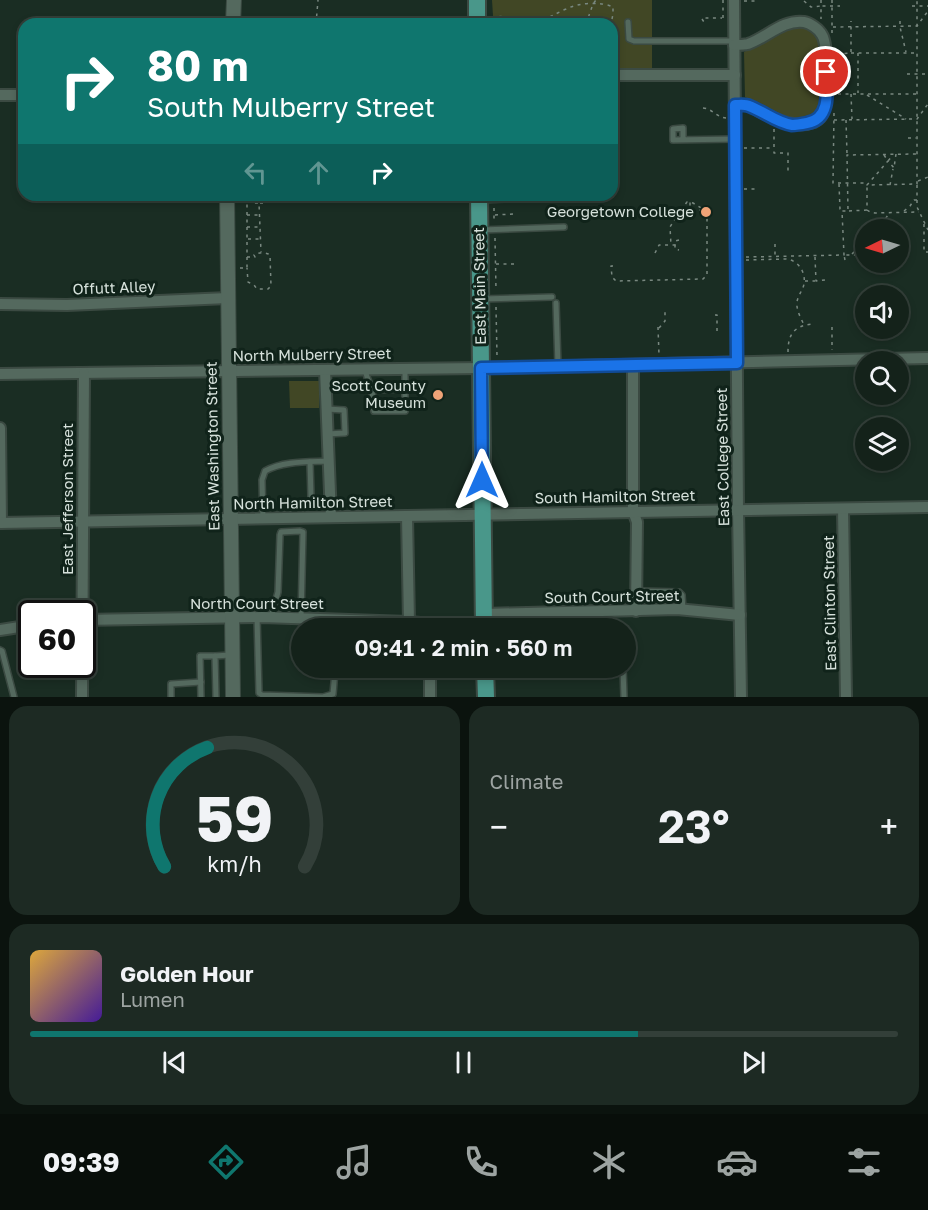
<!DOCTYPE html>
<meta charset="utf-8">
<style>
:root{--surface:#14221a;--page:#1d2a23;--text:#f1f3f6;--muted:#9da4a2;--line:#333f39;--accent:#0f766e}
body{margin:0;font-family:"Golos Text",sans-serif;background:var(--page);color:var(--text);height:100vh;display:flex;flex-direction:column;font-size:22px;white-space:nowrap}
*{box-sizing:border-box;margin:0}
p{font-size:20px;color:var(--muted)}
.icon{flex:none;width:33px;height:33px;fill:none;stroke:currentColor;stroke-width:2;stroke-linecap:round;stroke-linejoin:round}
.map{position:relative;height:697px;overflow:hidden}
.sheet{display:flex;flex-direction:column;gap:9px;padding:9px;background:#0b130e;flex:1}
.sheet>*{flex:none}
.hud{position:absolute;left:18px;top:18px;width:600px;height:183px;border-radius:18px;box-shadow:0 3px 9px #0003,0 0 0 2px var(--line);background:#0f766e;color:#fff;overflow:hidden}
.needle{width:39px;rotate:265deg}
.buttons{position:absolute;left:855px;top:219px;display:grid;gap:12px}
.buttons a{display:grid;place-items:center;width:54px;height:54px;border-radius:50%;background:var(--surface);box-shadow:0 3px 9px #0003,0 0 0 2px var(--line);font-size:30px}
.speed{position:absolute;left:18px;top:600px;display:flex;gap:12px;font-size:30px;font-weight:700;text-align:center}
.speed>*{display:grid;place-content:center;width:78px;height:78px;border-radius:50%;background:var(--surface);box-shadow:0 3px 9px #0003,0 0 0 2px var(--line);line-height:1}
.speed .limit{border:3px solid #111;border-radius:9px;background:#fff;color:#111}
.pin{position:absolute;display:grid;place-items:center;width:51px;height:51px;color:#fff;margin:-26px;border:3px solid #fff;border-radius:50%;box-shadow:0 2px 6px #0007}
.me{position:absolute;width:66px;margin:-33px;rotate:0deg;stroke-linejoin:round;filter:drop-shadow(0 0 4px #0008)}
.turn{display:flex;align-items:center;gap:21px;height:126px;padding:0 30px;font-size:27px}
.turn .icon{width:78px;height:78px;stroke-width:2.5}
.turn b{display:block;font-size:42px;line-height:51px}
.lanes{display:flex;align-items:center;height:57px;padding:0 30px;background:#0003;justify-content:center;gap:30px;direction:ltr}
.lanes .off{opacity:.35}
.big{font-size:45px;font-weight:600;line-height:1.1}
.sheet .card{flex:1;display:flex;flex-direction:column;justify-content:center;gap:9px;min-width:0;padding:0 21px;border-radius:18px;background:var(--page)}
.sheet .dial{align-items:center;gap:0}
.dial svg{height:156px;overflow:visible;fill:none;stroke:var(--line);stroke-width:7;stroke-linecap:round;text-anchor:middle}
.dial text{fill:var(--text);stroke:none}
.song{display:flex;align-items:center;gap:18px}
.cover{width:72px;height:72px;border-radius:9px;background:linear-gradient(135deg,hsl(40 70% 55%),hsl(260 70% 35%))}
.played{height:6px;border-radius:3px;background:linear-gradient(90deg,var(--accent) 70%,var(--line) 70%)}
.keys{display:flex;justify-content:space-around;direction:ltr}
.heat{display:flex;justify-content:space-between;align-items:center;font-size:33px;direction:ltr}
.sheet .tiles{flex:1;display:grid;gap:9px;grid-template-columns:1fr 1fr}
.card:last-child{grid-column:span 2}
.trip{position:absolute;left:291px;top:618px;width:345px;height:60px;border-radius:30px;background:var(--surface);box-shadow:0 3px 9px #0003,0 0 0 2px var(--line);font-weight:600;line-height:60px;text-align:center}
.tab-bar{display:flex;height:96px;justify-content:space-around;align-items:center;background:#080e0a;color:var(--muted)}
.tab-bar .icon{width:42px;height:42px}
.tab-bar .on{color:var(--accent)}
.tab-bar b{font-size:27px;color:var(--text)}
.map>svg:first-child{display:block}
.green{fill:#414725}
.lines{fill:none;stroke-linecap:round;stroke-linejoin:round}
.service-casing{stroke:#3b4a42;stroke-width:8}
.minor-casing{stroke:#3b4a42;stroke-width:14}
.tertiary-casing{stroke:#3b4a42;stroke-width:16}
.primary-casing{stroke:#3b4a42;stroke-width:20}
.path{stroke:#798880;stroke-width:1.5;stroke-dasharray:3 4.5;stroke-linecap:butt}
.service{stroke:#54695e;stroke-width:5}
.minor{stroke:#54695e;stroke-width:10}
.tertiary{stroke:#54695e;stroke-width:14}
.primary{stroke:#49978a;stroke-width:16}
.route-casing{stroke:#114b97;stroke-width:15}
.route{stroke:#1a73e8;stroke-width:10}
.poi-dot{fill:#efa377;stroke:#10231a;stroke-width:2}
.labels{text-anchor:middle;stroke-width:6;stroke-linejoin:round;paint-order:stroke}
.poi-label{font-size:15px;fill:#d6e1db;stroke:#10231a;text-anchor:end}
.street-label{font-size:15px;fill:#d6e1db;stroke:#10231a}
</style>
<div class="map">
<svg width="928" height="697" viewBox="0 0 928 697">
<rect width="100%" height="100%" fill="#1a2d23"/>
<!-- green -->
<g class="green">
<polygon points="492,0 652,0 652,69 612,69 612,24 488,24 488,19 493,16"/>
<path d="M798 27C809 29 815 31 821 42L823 100C809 141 768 110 745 97L744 52C761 41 777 31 798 27Z"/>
<polygon points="289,381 319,381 319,408 290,408"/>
</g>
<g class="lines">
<defs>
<g id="service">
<polyline points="628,22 629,39 634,41 734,41"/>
<polyline points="683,140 683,128 673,129 673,140 735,139"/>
<polyline points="481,200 557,197"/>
<polyline points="481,230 564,227"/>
<polyline points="482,299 552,297"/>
<polyline points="556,303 558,366"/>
<polyline points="365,369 367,377 372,390 374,411 405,411 405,389"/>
<polyline points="372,390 405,389 405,369"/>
<polyline points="327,409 344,410 345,433 327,434"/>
<polyline points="310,462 311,497"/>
<path d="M263 518 262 480 265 471C283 461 307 462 328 461"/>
<polyline points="636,591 679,592 682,595 683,610"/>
<polyline points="257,617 259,693 262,695 323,697 333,694 335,671 337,668"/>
<polyline points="271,617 278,592 280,535 281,532 300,531 303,532 301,618"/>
<polyline points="0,650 2,651 14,697"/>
<polyline points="623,668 624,697"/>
<polyline points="171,697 171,684 201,682"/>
<polyline points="201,697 200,656 215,656"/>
<polyline points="216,697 215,656 230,655"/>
</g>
<g id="minor">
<polyline points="734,0 738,509 741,697"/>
<path d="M734 45C739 45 744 45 748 44 766 38 783 19 804 22 810 23 819 29 822 35 828 44 829 102 823 112 822 116 818 120 814 122 796 129 777 120 761 112 757 110 753 107 749 105 745 104 739 105 735 105"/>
<polyline points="612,75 735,75"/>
<polyline points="0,95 24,95"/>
<polyline points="0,304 67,305 228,298"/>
<polyline points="633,365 633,511 637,522 636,611"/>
<polyline points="325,370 331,517"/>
<polyline points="0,374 481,368 928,358"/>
<polyline points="0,428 1,523"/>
<polyline points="843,509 846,697"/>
<polyline points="407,516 409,622"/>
<polyline points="0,523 928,507"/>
<polyline points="484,614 677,609 740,615"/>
<polyline points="82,620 262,617 409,622 420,623 429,628"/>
<polyline points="430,628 484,628"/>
<polyline points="0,630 32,625"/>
<polyline points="430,668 430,697"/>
<polyline points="82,697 84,373"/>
</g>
<g id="tertiary">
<polyline points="233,24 234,0"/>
<polyline points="227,195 233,697"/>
</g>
<g id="primary">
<polyline points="477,0 477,24"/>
<polyline points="479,195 484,628"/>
<polyline points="485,668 486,697"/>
</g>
</defs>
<!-- service casing -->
<use href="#service" class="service-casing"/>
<!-- minor casing -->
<use href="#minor" class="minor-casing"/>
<!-- tertiary casing -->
<use href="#tertiary" class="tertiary-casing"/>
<!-- primary casing -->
<use href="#primary" class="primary-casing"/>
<!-- path -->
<g class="path">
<polyline points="723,0 723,20"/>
<polyline points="821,0 821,6 840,6"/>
<polyline points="832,0 832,33"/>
<polyline points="744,1 755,1"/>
<polyline points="804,1 811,7 821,6 821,19"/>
<polyline points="912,6 928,6"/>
<path d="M491 17C496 17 501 16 506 17 515 18 524 21 534 21 546 20 555 14 566 9 578 3 600 1 613 7V14L611 24"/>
<polyline points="702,19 704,22 706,18 722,18"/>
<polyline points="245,20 301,24"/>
<polyline points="900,21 900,27 906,52"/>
<polyline points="316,24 318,0"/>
<polyline points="586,24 593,4 596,0"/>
<polyline points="833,27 917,26 928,11"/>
<polyline points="851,53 916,53"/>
<polyline points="858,53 858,93"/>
<polyline points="837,54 851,53 851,21"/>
<polyline points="907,74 928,74"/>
<polyline points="838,94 917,94"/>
<polyline points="851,94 852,119"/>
<polyline points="867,95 906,119"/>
<path d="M703 108C713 109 716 117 726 118"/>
<polyline points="834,113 833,183 868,183"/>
<polyline points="834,120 917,119 928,104"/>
<polyline points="846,120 847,154"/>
<polyline points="774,129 774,153 788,153 788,175"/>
<polyline points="908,138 916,138"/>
<polyline points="744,148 772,148"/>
<polyline points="896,154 894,168 888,161 867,185 917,184 917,0"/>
<polyline points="884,155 888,161 893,155"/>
<polyline points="918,181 928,177"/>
<polyline points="839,184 840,209 842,211"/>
<polyline points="890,185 893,169"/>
<polyline points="917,185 917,207 928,230"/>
<polyline points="744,189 755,189"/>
<polyline points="247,197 253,197 252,203 259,203 261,252"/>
<polyline points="260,203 266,203 271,198 271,195"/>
<polyline points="494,208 494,221"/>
<polyline points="681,210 687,202 693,203 703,209"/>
<polyline points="867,210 870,212 875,213 919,212"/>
<polyline points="849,211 867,210 867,186"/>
<polyline points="904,211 910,206 914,200 917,200"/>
<polyline points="690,213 690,201"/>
<polyline points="247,215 258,215"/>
<polyline points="495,215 513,214"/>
<polyline points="886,221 886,230"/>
<polyline points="924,224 924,252 928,252"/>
<polyline points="247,227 260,227"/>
<polyline points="876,230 889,214"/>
<polyline points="495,238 496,290"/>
<polyline points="248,239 260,239"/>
<polyline points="679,240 675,241 675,249 679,250"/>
<polyline points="775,244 775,256"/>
<polyline points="655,253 659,245 679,245"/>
<polyline points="852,254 866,240"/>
<path d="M247 257H255L254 255C259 252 266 252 270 255L271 286 268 289H257L254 285 248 282 247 268"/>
<polyline points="746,257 844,255 842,211 848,211 847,155 916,154"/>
<polyline points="815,257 816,281 825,280"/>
<path d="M746 260 786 259C798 260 806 272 804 284 803 290 798 295 797 302 796 310 801 318 804 325"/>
<polyline points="845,260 844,255 866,255"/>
<polyline points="496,264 518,264"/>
<polyline points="613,266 611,266 612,277 616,281 703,279 707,275 707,213 705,210 680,211 670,227 671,245"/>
<polyline points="240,268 247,268 247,195"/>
<polyline points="805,281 815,281"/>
<polyline points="496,307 497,356"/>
<polyline points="715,315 717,315 717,332"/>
<polyline points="658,327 659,355"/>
<polyline points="832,327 832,350"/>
<polyline points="659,328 665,321 665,308"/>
<path d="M788 352C788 334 794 326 812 324"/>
</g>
<!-- service -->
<use href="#service" class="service"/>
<!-- minor -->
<use href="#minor" class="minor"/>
<!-- tertiary -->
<use href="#tertiary" class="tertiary"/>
<!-- primary -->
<use href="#primary" class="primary"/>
</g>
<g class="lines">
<defs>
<path id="route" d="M482 480 481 368 737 363 735 105C740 105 745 104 749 106 763 111 777 123 792 125 797 125 802 124 807 123 831 119 827 91 826 72"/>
</defs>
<!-- route casing -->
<use href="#route" class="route-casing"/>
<!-- route -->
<use href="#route" class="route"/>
</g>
<!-- markers -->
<g class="poi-dot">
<circle cx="706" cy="212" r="6"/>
<circle cx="438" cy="395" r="6"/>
</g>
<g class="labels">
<!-- poi labels -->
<g class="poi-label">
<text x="694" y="217">Georgetown College</text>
<text x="426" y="391">Scott County<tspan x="426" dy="17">Museum</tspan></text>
</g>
<!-- street labels -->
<g class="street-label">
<text transform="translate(480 286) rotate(-91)" y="5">East Main Street</text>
<text transform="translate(114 288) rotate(-2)" y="5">Offutt Alley</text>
<text transform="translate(312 355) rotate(-1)" y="5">North Mulberry Street</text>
<text transform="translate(213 446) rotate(-91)" y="5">East Washington Street</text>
<text transform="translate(723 457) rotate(-91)" y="5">East College Street</text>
<text transform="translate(615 497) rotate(-1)" y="5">South Hamilton Street</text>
<text transform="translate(68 499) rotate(-90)" y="5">East Jefferson Street</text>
<text transform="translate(313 503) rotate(-1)" y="5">North Hamilton Street</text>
<text transform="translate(612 597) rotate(-1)" y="5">South Court Street</text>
<text transform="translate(830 603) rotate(-91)" y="5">East Clinton Street</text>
<text x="257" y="609">North Court Street</text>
</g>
</g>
</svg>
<div class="buttons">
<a><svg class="needle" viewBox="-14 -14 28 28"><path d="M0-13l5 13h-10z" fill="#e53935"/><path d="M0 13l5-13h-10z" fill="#9da4a2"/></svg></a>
<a><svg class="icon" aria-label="sound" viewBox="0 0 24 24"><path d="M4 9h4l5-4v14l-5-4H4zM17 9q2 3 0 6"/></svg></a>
<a><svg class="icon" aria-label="search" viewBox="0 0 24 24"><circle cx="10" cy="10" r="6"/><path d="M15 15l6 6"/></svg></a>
<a><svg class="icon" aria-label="layers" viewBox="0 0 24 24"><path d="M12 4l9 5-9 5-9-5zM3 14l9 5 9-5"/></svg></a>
</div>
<div class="speed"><div class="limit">60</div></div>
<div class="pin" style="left:826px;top:72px;background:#d93025"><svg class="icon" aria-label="arrive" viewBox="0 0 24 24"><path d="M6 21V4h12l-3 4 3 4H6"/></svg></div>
<svg class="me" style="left:482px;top:480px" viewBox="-20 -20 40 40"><path d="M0-17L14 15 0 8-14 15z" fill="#1a73e8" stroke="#fff" stroke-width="4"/></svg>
<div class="trip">09:41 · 2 min · 560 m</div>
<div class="hud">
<div class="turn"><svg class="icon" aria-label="right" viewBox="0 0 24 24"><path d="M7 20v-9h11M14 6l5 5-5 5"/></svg><div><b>80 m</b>South Mulberry Street</div></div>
<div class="lanes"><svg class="icon off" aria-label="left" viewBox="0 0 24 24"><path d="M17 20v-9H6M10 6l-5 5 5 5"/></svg><svg class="icon off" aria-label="ahead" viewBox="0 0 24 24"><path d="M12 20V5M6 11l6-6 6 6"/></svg><svg class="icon" aria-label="right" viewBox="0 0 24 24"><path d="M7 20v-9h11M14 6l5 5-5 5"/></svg></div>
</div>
</div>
<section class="sheet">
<div class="tiles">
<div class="card dial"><svg viewBox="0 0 100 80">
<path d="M14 69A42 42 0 1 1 86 69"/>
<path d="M14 69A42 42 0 0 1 36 8" stroke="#0f766e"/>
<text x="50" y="56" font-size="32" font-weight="700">59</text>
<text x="50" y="72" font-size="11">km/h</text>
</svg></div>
<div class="card"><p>Climate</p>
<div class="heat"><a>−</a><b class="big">23°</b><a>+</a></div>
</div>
<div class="card">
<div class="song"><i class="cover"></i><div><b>Golden Hour</b><p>Lumen</p></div></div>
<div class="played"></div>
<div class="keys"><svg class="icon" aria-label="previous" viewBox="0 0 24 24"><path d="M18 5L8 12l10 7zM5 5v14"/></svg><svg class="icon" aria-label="pause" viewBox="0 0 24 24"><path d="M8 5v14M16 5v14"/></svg><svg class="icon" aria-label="next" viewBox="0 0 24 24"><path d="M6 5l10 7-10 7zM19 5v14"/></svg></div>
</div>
</div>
</section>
<nav class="tab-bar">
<b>09:39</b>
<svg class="icon on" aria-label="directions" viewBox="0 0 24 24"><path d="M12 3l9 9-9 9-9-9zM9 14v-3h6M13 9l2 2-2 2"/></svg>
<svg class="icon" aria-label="music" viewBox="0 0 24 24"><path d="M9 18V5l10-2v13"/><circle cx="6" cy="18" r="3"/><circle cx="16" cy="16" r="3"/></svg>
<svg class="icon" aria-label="phone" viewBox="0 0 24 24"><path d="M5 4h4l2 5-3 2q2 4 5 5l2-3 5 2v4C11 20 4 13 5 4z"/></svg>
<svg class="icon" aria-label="climate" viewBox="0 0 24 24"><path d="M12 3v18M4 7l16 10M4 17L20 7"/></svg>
<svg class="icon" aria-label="car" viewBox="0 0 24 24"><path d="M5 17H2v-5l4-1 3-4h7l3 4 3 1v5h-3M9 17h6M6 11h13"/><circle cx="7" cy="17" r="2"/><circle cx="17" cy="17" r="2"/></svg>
<svg class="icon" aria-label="filters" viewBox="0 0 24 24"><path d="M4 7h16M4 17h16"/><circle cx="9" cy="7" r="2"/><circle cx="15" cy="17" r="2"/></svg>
</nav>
